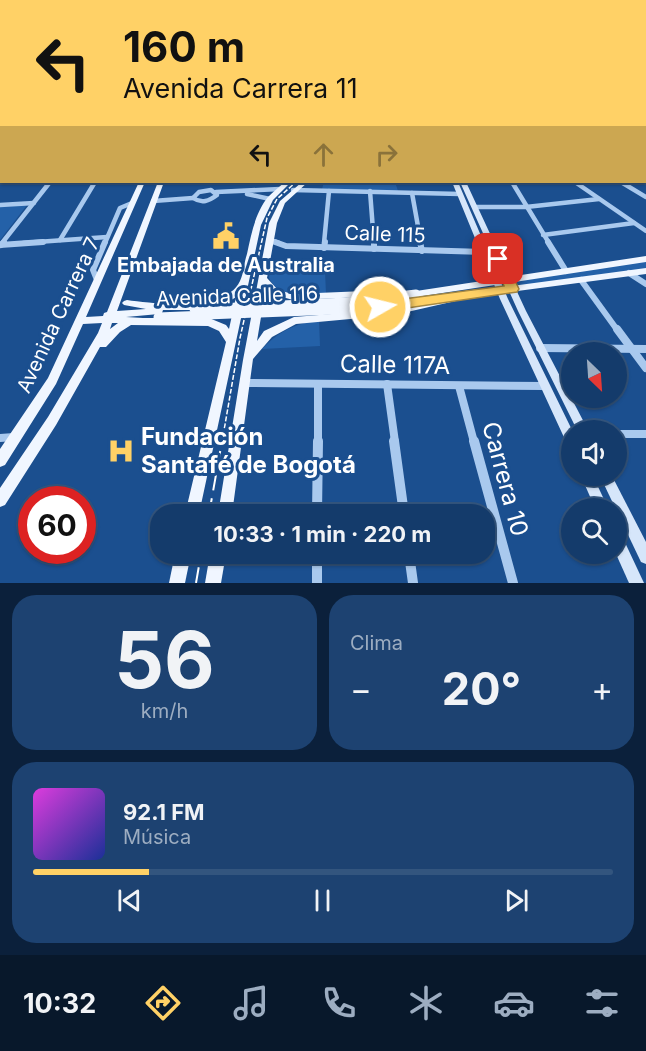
<!DOCTYPE html>
<html lang="es">
<meta charset="utf-8">
<style>
:root{--surface:#143b6b;--page:#1d4271;--text:#f1f3f6;--muted:#9dadc1;--line:#33557e;--accent:#ffd166}
body{margin:0;font-family:Inter,sans-serif;background:var(--page);color:var(--text);height:100vh;display:flex;flex-direction:column;font-size:22px;white-space:nowrap}
*{box-sizing:border-box;margin:0}
p{font-size:20px;color:var(--muted)}
.icon{flex:none;width:33px;height:33px;fill:none;stroke:currentColor;stroke-width:2;stroke-linecap:round;stroke-linejoin:round}
.map{position:relative;height:583px;overflow:hidden}
.details{display:flex;flex-direction:column;gap:12px;padding:12px;background:#0b203b;flex:1}
.details>*{flex:none}
.banner{position:absolute;left:0px;top:0px;width:646px;height:183px;box-shadow:0 2px 4px #0004,0 0 0 2px var(--line);background:#ffd166;color:#111;overflow:hidden}
.needle{width:39px;rotate:155deg}
.controls{position:absolute;left:561px;top:342px;display:grid;gap:12px}
.controls a{display:grid;place-items:center;width:66px;height:66px;border-radius:50%;background:var(--surface);box-shadow:0 2px 4px #0004,0 0 0 2px var(--line);font-size:30px}
.speed{position:absolute;left:18px;top:486px;display:flex;gap:12px;font-size:30px;font-weight:700;text-align:center}
.speed>*{display:grid;place-content:center;width:78px;height:78px;border-radius:50%;background:var(--surface);box-shadow:0 2px 4px #0004,0 0 0 2px var(--line);line-height:1}
.speed .limit{border:9px solid #d22;background:#fff;color:#111}
.pin{position:absolute;display:grid;place-items:center;width:51px;height:51px;color:#fff;margin:-26px;border-radius:12px;box-shadow:0 3px 9px #0006}
.me{position:absolute;width:66px;margin:-33px;rotate:82deg;stroke-linejoin:round;filter:drop-shadow(0 0 4px #0008)}
.turn{display:flex;align-items:center;gap:21px;height:126px;padding:0 24px;font-size:27px}
.turn .icon{width:78px;height:78px;stroke-width:2.5}
.turn b{display:block;font-size:42px;line-height:51px}
.lanes{display:flex;align-items:center;height:57px;padding:0 24px;background:#0003;justify-content:center;gap:30px;direction:ltr}
.lanes .off{opacity:.35}
.big{font-size:45px;font-weight:700;line-height:1.1}
.details .card{flex:1;display:flex;flex-direction:column;justify-content:center;gap:9px;min-width:0;padding:0 21px;border-radius:24px;background:var(--page)}
.details .dial{align-items:center;gap:0}
.dial b{font-size:78px;line-height:1}
.song{display:flex;align-items:center;gap:18px}
.cover{width:72px;height:72px;border-radius:9px;background:linear-gradient(135deg,hsl(300 70% 55%),hsl(230 70% 35%))}
.played{height:6px;border-radius:3px;background:linear-gradient(90deg,var(--accent) 20%,var(--line) 20%)}
.keys{display:flex;justify-content:space-around;direction:ltr}
.heat{display:flex;justify-content:space-between;align-items:center;font-size:33px;direction:ltr}
.details .tiles{flex:1;display:grid;gap:12px;grid-template-columns:1fr 1fr}
.card:last-child{grid-column:span 2}
.trip{position:absolute;left:150px;top:504px;width:345px;height:60px;border-radius:24px;background:var(--surface);box-shadow:0 2px 4px #0004,0 0 0 2px var(--line);font-weight:700;line-height:60px;text-align:center}
.dock{display:flex;height:96px;justify-content:space-around;align-items:center;background:#08182b;color:var(--muted)}
.dock .icon{width:42px;height:42px}
.dock .current{color:var(--accent)}
.dock b{font-size:27px;color:var(--text)}
.map>svg:first-child{display:block}
.green{fill:#2461a8}
.lines{fill:none;stroke-linecap:round;stroke-linejoin:round}
.street-far3{stroke:#a9c9ee;stroke-width:4.5}
.street-far2{stroke:#a9c9ee;stroke-width:6}
.street-far1{stroke:#a9c9ee;stroke-width:8}
.street{stroke:#a9c9ee;stroke-width:10}
.secondary{fill:#d6e6fa;fill-rule:evenodd}
.primary{fill:#f0f6ff;fill-rule:evenodd}
.rail-far1{stroke:#fff;stroke-width:1.5;stroke-dasharray:5 2;stroke-linecap:butt}
.rail{stroke:#fff;stroke-width:2;stroke-dasharray:16 8;stroke-linecap:butt}
.primary-bridge{stroke:#f0f6ff;stroke-width:9}
.route{fill:#ffd166;stroke:#a68842;stroke-width:1.5}
.labels{text-anchor:middle;stroke-width:6;stroke-linejoin:round;paint-order:stroke}
.street-label{font-size:20px;fill:#fff;stroke:#1b4f8f}
.poi-label{font-size:20px;font-weight:bold;fill:#fff;stroke:#1b4f8f}
.near-street-label{font-size:24px;fill:#fff;stroke:#1b4f8f}
.near-poi-label{font-size:24px;font-weight:bold;fill:#fff;stroke:#1b4f8f;text-anchor:start}
</style>
<div class="map">
<svg width="646" height="583" viewBox="0 0 646 583">
<rect width="100%" height="100%" fill="#1b4f8f"/>
<!-- green -->
<g class="green">
<polygon points="324,182 453,182 395,182 398,191 322,189"/>
<polygon points="27,205 0,240 0,207"/>
<polygon points="646,261 646,269 519,287 514,281"/>
<path d="M270 269 325 271 326 294C306 295 279 299 269 278Z"/>
<path d="M319 320 320 346 262 349C279 331 295 324 319 320Z"/>
</g>
<g class="lines">
<!-- street-far3 -->
<g class="street-far3">
<polyline points="512,182 549,243"/>
<polyline points="575,182 646,231"/>
<polyline points="621,182 646,197"/>
<polyline points="513,183 530,182"/>
<path d="M211 190 217 195C209 201 202 204 193 198L199 192Z"/>
<polyline points="293,190 460,194"/>
<polyline points="370,191 374,243"/>
<polyline points="216,192 280,189"/>
<polyline points="412,193 421,243"/>
<polyline points="247,194 270,199"/>
<polyline points="153,201 193,198"/>
<polyline points="0,205 34,203"/>
<polyline points="475,207 526,207 599,199"/>
<polyline points="543,235 634,223"/>
<polyline points="60,240 95,182"/>
<polyline points="270,240 279,243"/>
<polyline points="2,243 50,182"/>
<polyline points="23,243 107,237"/>
<polyline points="105,243 120,208 132,203"/>
<polyline points="324,243 329,191"/>
</g>
<!-- street-far2 -->
<g class="street-far2">
<polyline points="275,242 286,246 484,252"/>
<polyline points="374,242 374,249"/>
<polyline points="420,242 422,251"/>
<polyline points="548,242 566,271"/>
<polyline points="0,245 43,242"/>
<polyline points="1,245 4,242"/>
<polyline points="324,248 325,242"/>
<polyline points="629,273 646,284"/>
<polyline points="97,280 93,270 105,242"/>
<polyline points="581,280 618,331"/>
</g>
<!-- street-far1 -->
<g class="street-far1">
<polyline points="617,329 646,368"/>
<polyline points="540,348 646,349"/>
<polyline points="245,383 545,386"/>
<polyline points="387,384 395,442"/>
<polyline points="459,386 474,442"/>
<polyline points="616,434 646,434"/>
<polyline points="0,438 14,437"/>
<polyline points="318,442 318,384"/>
</g>
<!-- street -->
<g class="street">
<polyline points="394,441 404,514"/>
<polyline points="474,441 513,583"/>
<polyline points="317,514 318,441"/>
<polyline points="317,554 317,583"/>
<polyline points="409,554 413,583"/>
</g>
<!-- secondary -->
<g class="secondary">
<polygon points="452,182 458,182 508,299 572,430 572,447 568,446 500,299"/>
<polygon points="460,182 466,182 526,311 588,430 577,430 518,311"/>
<polygon points="581,476 593,476 608,508 595,508"/>
<polygon points="600,476 612,476 646,542 646,564 641,562"/>
<polygon points="616,532 621,534 644,583 629,583 616,554"/>
</g>
<!-- primary -->
<g class="primary">
<path d="M139 182H145L86 317 103 316 104 313 107 312 158 182H164L117 311 146 309 124 305 122 303 124 301 127 300C155 304 226 312 240 281 244 273 244 262 247 254 251 235 255 213 268 197 273 192 279 187 285 182H291L273 200 261 225 199 514H185L226 342 219 331 208 326 131 325 120 332 106 347H100L56 425 5 505 0 507V488L48 417 98 333 102 323 83 324 56 384 5 465 0 467V449L48 378ZM236 297 229 329 226 325 209 318H143L126 317 159 314 162 313 163 310C187 310 216 312 236 297ZM112 323H118L110 329Z"/>
<polygon points="302,182 308,182 285,203 277,223 267,278 278,290 293,294 389,290 394,293 389,296 293,300 272,294 266,287 257,341 264,331 294,317 394,309 467,292 646,268 646,274 473,297 394,315 296,324 272,337 253,359 232,514 218,514 243,360 269,223 280,201"/>
<polygon points="646,256 646,262 416,297 411,294 416,291"/>
<polygon points="175,554 191,554 185,583 169,583"/>
<polygon points="210,554 226,554 221,583 205,583"/>
</g>
<!-- rail-far1 -->
<polyline class="rail-far1" points="222,442 240,338 267,218 277,199 296,182"/>
<!-- rail -->
<g class="rail">
<polyline points="209,514 222,441"/>
<polyline points="196,583 201,554"/>
</g>
<!-- primary-bridge -->
<g class="primary-bridge">
<polyline points="194,309 347,302 416,294"/>
<polyline points="158,317 360,309 420,302"/>
</g>
</g>
<!-- sky -->
<linearGradient id="sky" x2="0" y2="1"><stop stop-color="#0f2b4f"/><stop offset="0.49" stop-color="#39639b"/><stop offset="1" stop-color="#39639b" stop-opacity="0"/></linearGradient>
<rect width="646" height="159" fill="url(#sky)"/>
<!-- route -->
<polygon class="route" points="498,255 505,259 519,289 517,292 380,312 373,307 380,302 504,286 492,259"/>
<!-- icons -->
<defs>
<symbol id="civic-bare" viewBox="-9 -9 18 18"><path d="M-.6-6.5H3V-4.5H.6V-3L4-1V1h2V6H-6V1h2V-1L-.6-3ZM-1.2 2.5V6h2.4V2.5Z" fill="#ffd166" stroke="#1b4f8f" stroke-width="2.5" paint-order="stroke"/></symbol>
<symbol id="hospital-bare" viewBox="-9 -9 18 18"><path d="M-5-5h3v3.5h4V-5h3V5h-3V1.5h-4V5h-3Z" fill="#ffd166" stroke="#1b4f8f" stroke-width="2.5" paint-order="stroke"/></symbol>
</defs>
<g fill-rule="evenodd">
<use href="#civic-bare" x="207" y="217" width="38" height="38"/>
<use href="#hospital-bare" x="102" y="432" width="38" height="38"/>
</g>
<g class="labels">
<!-- street labels -->
<g class="street-label">
<text transform="translate(385 234) rotate(2)" y="7">Calle 115</text>
<text transform="translate(237 296) rotate(-2)" y="7">Avenida Calle 116</text>
<text transform="translate(58 315) rotate(-65)" y="7">Avenida Carrera 7</text>
</g>
<!-- poi labels -->
<g class="poi-label">
<text x="226" y="272">Embajada de Australia</text>
</g>
<!-- near-street labels -->
<g class="near-street-label">
<text transform="translate(395 365) rotate(1)" y="8">Calle 117A</text>
<text transform="translate(505 479) rotate(75)" y="8">Carrera 10</text>
</g>
<!-- near-poi labels -->
<g class="near-poi-label">
<text x="141" y="445">Fundación<tspan x="141" dy="28">Santafé de Bogotá</tspan></text>
</g>
</g>
</svg>
<div class="controls">
<a><svg class="needle" viewBox="-14 -14 28 28"><path d="M0-13l5 13h-10z" fill="#e53935"/><path d="M0 13l5-13h-10z" fill="#9dadc1"/></svg></a>
<a><svg class="icon" aria-label="sound" viewBox="0 0 24 24"><path d="M4 9h4l5-4v14l-5-4H4zM17 9q2 3 0 6"/></svg></a>
<a><svg class="icon" aria-label="search" viewBox="0 0 24 24"><circle cx="10" cy="10" r="6"/><path d="M15 15l6 6"/></svg></a>
</div>
<div class="speed"><div class="limit">60</div></div>
<div class="pin" style="left:498px;top:259px;background:#d93025"><svg class="icon" aria-label="arrive" viewBox="0 0 24 24"><path d="M6 21V4h12l-3 4 3 4H6"/></svg></div>
<svg class="me" style="left:380px;top:307px" viewBox="-20 -20 40 40"><circle r="17" fill="#ffd166" stroke="#fff" stroke-width="3"/><path d="M0-11L8 9 0 5-8 9z" fill="#fff"/></svg>
<div class="trip">10:33 · 1 min · 220 m</div>
<div class="banner">
<div class="turn"><svg class="icon" aria-label="left" viewBox="0 0 24 24"><path d="M17 20v-9H6M10 6l-5 5 5 5"/></svg><div><b>160 m</b>Avenida Carrera 11</div></div>
<div class="lanes"><svg class="icon" aria-label="left" viewBox="0 0 24 24"><path d="M17 20v-9H6M10 6l-5 5 5 5"/></svg><svg class="icon off" aria-label="ahead" viewBox="0 0 24 24"><path d="M12 20V5M6 11l6-6 6 6"/></svg><svg class="icon off" aria-label="right" viewBox="0 0 24 24"><path d="M7 20v-9h11M14 6l5 5-5 5"/></svg></div>
</div>
</div>
<section class="details">
<div class="tiles">
<div class="card dial"><b>56</b><p>km/h</p></div>
<div class="card"><p>Clima</p>
<div class="heat"><a>−</a><b class="big">20°</b><a>+</a></div>
</div>
<div class="card">
<div class="song"><i class="cover"></i><div><b>92.1 FM</b><p>Música</p></div></div>
<div class="played"></div>
<div class="keys"><svg class="icon" aria-label="previous" viewBox="0 0 24 24"><path d="M18 5L8 12l10 7zM5 5v14"/></svg><svg class="icon" aria-label="pause" viewBox="0 0 24 24"><path d="M8 5v14M16 5v14"/></svg><svg class="icon" aria-label="next" viewBox="0 0 24 24"><path d="M6 5l10 7-10 7zM19 5v14"/></svg></div>
</div>
</div>
</section>
<nav class="dock">
<b>10:32</b>
<svg class="icon current" aria-label="directions" viewBox="0 0 24 24"><path d="M12 3l9 9-9 9-9-9zM9 14v-3h6M13 9l2 2-2 2"/></svg>
<svg class="icon" aria-label="music" viewBox="0 0 24 24"><path d="M9 18V5l10-2v13"/><circle cx="6" cy="18" r="3"/><circle cx="16" cy="16" r="3"/></svg>
<svg class="icon" aria-label="phone" viewBox="0 0 24 24"><path d="M5 4h4l2 5-3 2q2 4 5 5l2-3 5 2v4C11 20 4 13 5 4z"/></svg>
<svg class="icon" aria-label="climate" viewBox="0 0 24 24"><path d="M12 3v18M4 7l16 10M4 17L20 7"/></svg>
<svg class="icon" aria-label="car" viewBox="0 0 24 24"><path d="M5 17H2v-5l4-1 3-4h7l3 4 3 1v5h-3M9 17h6M6 11h13"/><circle cx="7" cy="17" r="2"/><circle cx="17" cy="17" r="2"/></svg>
<svg class="icon" aria-label="filters" viewBox="0 0 24 24"><path d="M4 7h16M4 17h16"/><circle cx="9" cy="7" r="2"/><circle cx="15" cy="17" r="2"/></svg>
</nav>
